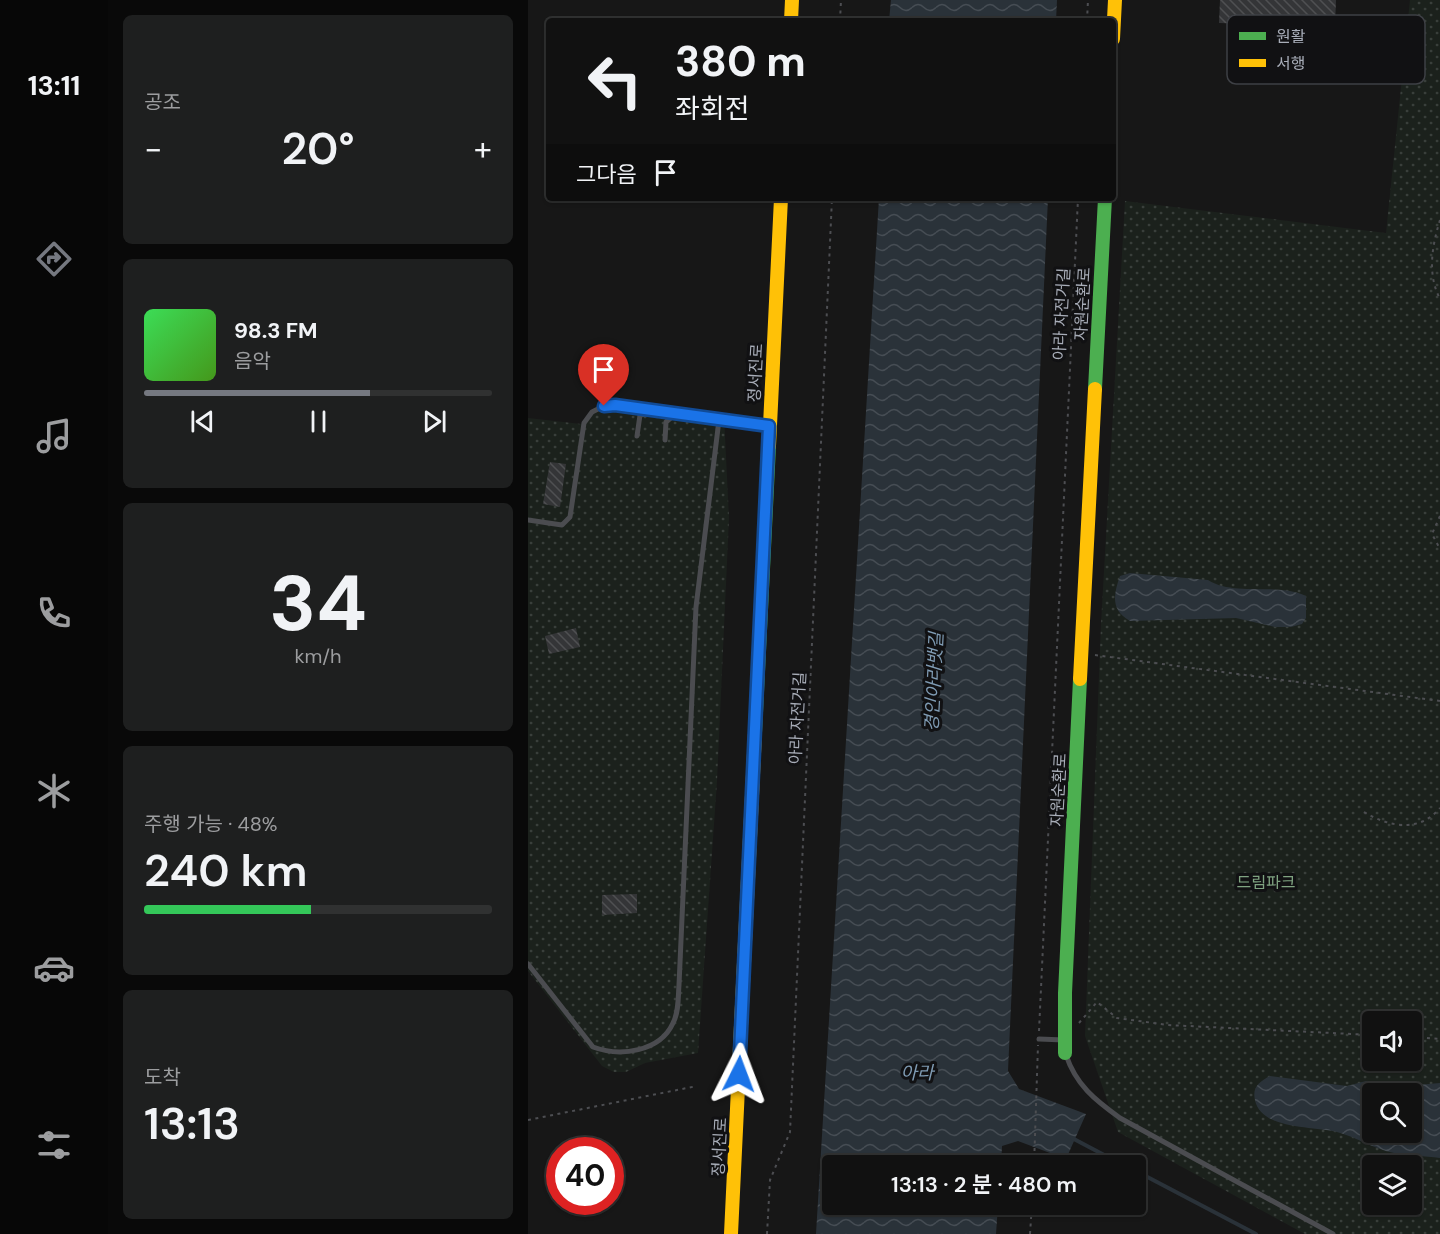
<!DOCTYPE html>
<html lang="ko">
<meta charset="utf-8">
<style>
:root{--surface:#111;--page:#1e1f1f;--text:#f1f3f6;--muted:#9c9d9f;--line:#303131;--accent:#757880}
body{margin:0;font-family:"DM Sans","Noto Sans KR",sans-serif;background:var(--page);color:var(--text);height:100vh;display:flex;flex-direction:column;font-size:22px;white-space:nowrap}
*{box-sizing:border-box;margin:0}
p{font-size:20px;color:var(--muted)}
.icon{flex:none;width:33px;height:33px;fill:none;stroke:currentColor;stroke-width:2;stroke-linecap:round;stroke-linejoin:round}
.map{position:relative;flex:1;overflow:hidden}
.sheet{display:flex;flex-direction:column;gap:15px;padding:15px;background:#090909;width:420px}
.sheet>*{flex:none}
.hud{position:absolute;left:18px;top:18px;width:570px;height:183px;border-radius:6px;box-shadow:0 2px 4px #0004,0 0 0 2px var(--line);background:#111;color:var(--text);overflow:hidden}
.controls{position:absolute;left:834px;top:1011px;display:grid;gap:12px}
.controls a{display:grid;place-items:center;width:60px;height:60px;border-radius:6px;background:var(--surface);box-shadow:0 2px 4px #0004,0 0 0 2px var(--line);font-size:30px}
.speed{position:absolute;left:18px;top:1137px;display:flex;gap:12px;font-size:30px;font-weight:700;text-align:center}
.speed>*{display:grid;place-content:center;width:78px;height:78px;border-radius:50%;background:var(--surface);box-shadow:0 2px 4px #0004,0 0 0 2px var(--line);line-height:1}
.speed .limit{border:9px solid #d22;background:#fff;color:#111}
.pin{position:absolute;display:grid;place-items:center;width:51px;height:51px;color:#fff;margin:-62px -26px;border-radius:50% 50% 50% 0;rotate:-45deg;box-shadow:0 0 6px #0007}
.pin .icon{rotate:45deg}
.me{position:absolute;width:66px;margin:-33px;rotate:3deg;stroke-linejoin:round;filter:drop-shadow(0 0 4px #0008)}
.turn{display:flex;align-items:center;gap:21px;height:126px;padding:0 30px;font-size:27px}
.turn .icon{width:78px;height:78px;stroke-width:2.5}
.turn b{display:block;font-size:42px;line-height:51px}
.then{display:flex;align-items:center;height:57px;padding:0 30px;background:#0003;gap:12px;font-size:22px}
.big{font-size:45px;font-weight:600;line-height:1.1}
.sheet .widget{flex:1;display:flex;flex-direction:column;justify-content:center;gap:9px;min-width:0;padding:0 21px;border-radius:9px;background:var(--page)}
.sheet .dial{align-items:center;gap:0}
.dial b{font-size:78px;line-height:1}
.song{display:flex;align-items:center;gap:18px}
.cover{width:72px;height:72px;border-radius:9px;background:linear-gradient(135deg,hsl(130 70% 55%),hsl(100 70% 35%))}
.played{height:6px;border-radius:3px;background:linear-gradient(90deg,var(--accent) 65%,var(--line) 65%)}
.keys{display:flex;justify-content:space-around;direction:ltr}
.heat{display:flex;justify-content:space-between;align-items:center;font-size:33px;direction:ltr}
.charge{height:9px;border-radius:4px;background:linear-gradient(90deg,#34c759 48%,var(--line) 0)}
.trip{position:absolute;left:294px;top:1155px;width:324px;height:60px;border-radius:6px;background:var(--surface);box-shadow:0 2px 4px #0004,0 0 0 2px var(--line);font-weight:600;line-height:60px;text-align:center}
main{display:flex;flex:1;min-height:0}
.menu{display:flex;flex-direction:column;width:108px;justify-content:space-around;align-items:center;background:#070707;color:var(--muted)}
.menu .icon{width:42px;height:42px}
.menu .current{color:var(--accent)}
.menu b{font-size:27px;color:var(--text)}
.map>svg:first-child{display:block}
.park{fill:url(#park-dots);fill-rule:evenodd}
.water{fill:url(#water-waves);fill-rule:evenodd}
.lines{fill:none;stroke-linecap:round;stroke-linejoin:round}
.stream{stroke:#2a3239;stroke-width:4}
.building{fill:url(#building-back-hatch)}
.path{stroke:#4d4e52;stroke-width:2;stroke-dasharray:3 4.5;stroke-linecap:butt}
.lane{stroke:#4b4c50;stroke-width:5}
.fast{stroke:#4caf50;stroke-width:14}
.slow{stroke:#ffc107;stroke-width:14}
.route-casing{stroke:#114b97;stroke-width:15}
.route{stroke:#1a73e8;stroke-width:10}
.labels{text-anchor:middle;stroke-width:6;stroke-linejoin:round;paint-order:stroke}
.street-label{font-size:16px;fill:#a8adb8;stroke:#111113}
.park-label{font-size:16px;fill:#7fa381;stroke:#111113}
.water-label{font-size:18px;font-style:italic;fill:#7f9bb3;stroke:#111113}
.key{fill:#111113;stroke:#3e4045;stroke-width:1.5}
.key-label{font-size:16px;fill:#a8adb8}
</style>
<main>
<nav class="menu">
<b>13:11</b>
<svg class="icon current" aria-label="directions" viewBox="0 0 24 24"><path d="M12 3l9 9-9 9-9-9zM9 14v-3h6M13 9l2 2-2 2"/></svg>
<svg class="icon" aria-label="music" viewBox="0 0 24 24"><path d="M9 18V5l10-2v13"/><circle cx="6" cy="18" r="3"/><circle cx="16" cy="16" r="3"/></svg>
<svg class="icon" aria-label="phone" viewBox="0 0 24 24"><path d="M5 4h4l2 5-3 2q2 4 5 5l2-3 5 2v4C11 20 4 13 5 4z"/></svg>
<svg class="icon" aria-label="climate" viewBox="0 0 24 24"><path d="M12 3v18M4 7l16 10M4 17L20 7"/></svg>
<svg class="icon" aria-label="car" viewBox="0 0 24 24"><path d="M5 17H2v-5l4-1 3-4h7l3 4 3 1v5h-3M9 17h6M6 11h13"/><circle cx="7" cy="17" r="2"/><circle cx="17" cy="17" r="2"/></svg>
<svg class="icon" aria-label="filters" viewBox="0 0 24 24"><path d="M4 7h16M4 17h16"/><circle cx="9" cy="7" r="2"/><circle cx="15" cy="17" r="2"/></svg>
</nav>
<section class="sheet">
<div class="widget"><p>공조</p>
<div class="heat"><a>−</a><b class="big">20°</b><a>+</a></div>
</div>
<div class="widget">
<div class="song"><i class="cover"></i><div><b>98.3 FM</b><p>음악</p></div></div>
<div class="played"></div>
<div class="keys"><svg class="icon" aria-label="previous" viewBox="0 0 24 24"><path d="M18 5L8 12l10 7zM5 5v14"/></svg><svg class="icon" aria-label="pause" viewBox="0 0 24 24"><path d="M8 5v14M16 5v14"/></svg><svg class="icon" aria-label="next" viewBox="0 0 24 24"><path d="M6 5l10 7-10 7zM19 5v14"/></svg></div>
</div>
<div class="widget dial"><b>34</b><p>km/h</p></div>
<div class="widget"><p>주행 가능 · 48%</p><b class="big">240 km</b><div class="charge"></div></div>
<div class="widget"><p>도착</p><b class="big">13:13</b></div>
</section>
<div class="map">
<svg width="912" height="1234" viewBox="0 0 912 1234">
<defs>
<pattern id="park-dots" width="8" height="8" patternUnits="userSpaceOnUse" patternTransform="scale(1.5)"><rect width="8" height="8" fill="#1b211c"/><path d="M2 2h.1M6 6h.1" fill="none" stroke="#393f3b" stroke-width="1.8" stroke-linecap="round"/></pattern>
<pattern id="water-waves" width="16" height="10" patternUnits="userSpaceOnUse" patternTransform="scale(1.5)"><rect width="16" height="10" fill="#2a3239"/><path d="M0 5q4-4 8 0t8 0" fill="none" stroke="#464d54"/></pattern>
<pattern id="building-back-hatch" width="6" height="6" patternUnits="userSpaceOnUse" patternTransform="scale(1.5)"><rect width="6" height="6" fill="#343537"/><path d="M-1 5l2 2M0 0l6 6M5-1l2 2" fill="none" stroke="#4f5052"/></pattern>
</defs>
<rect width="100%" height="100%" fill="#171717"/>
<!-- park -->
<g class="park">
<path d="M882 0H912V1234H777L590 1132 557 1036 573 624 597 201 858 233ZM844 1022H884V1060H844ZM844 1094H884V1132H844ZM844 1166H884V1204H844Z"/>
<path d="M86 401 196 416 201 518 189 781 170 1053 117 1063 98 1072H86L74 1066 0 971V418L53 424C62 411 69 402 86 401Z"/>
</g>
<!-- water -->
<g class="water">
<polygon points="363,0 529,0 528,21 361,21"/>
<polygon points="351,198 520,198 480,1071 491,1089 558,1114 538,1159 490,1141 474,1146 473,1165 304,1166 304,1204 470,1205 468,1234 288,1234"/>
<path d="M602 573 680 580C707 597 749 582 778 596V618L774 624 763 627H747L708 618 602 621C583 610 585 596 592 576Z"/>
<path d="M742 1076 819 1086 838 1081 866 1087 912 1083V1158C897 1156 880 1156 866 1153 846 1149 828 1137 809 1132 785 1126 733 1130 727 1100 724 1087 731 1082 742 1076ZM844 1094H884V1132H844Z"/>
</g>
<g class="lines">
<!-- stream -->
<g class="stream">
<polyline points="544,1138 597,1166"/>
<polyline points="608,1171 728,1234"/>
</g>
</g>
<!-- building -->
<g class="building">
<polygon points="692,0 808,0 807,27 691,23"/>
<polygon points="22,462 38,464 32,507 15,504"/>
<polygon points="48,628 52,647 21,654 17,636"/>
<polygon points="109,894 109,913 74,915 74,895"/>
</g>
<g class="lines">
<!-- path -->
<g class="path">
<polyline points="312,21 313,0"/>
<polyline points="559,21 560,0"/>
<path d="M912 220C904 246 899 274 912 299"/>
<polyline points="912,516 904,534 912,549"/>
<polyline points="567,655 912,701"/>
<path d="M836 812C861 827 891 833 912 808"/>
<polyline points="551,1023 569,1002 589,1018 640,1025 844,1035"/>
<polyline points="511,1031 550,198"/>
<polyline points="884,1037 912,1039"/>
<polyline points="0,1120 169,1086"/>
<polyline points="506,1166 510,1045"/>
<polyline points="239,1234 242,1180 262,1132 304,198"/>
<polyline points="502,1234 504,1204"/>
</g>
<!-- lane -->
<g class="lane">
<polyline points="109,436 112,415 137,411"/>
<polyline points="137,440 138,422 145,416 239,425"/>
<polyline points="0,520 34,525 42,517 56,423 64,412 76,406 179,416 191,420"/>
<path d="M0 964 65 1047C92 1057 132 1052 145 1023 151 1012 150 997 151 985L168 607 191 420"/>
<polyline points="511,1039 536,1040"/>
<path d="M538 1055C548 1085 567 1100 592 1118L805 1234"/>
</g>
<!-- fast -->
<g class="fast">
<polyline points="567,389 577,198"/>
<polyline points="227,733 241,446"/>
<polyline points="537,1053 537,993 552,679"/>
</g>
<!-- slow -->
<g class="slow">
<polyline points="263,21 264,0"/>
<polyline points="585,39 587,0"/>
<polyline points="241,446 253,198"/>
<polyline points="552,679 567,389"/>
<polyline points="203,1234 227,733"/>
</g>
</g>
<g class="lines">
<defs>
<polyline id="route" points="76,406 87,405 241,426 211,1074"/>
</defs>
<!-- route casing -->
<use href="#route" class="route-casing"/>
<!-- route -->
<use href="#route" class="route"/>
</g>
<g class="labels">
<!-- street labels -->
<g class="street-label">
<text transform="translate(554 304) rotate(-87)" y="6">자원순환로</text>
<text transform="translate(533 314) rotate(-87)" y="6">아라 자전거길</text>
<text transform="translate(227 373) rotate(-87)" y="6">정서진로</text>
<text transform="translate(269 718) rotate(-87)" y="6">아라 자전거길</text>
<text transform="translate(530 790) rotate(-87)" y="6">자원순환로</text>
<text transform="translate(191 1147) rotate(-87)" y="6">정서진로</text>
</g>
<!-- park labels -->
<g class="park-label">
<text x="738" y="888">드림파크</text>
</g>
<!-- water labels -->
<g class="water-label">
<text transform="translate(406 682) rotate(-87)" y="6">경인아라뱃길</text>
<text x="389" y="1079">아라</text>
</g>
</g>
<!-- legend -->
<rect x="699" y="15" width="198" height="69" rx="9" class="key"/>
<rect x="711" y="32" width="27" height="8" fill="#4caf50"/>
<rect x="711" y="59" width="27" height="8" fill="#ffc107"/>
<g class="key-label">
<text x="748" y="42">원활</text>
<text x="748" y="69">서행</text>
</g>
</svg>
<div class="controls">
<a><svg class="icon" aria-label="sound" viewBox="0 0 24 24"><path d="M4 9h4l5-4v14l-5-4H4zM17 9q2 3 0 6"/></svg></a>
<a><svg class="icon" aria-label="search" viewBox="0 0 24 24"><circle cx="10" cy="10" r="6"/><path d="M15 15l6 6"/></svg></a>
<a><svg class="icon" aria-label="layers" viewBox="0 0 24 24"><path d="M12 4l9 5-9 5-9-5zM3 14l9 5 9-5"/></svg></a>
</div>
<div class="speed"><div class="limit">40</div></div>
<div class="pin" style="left:76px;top:406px;background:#d93025"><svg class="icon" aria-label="arrive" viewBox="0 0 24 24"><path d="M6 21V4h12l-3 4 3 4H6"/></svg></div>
<svg class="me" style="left:211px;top:1074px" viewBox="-20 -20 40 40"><path d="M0-17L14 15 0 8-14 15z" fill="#1a73e8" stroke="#fff" stroke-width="4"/></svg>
<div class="trip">13:13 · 2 분 · 480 m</div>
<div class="hud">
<div class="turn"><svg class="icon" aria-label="left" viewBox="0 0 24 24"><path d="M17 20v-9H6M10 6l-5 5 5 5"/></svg><div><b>380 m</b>좌회전</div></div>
<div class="then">그다음<svg class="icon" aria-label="arrive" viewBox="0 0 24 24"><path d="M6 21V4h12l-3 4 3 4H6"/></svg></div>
</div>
</div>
</main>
